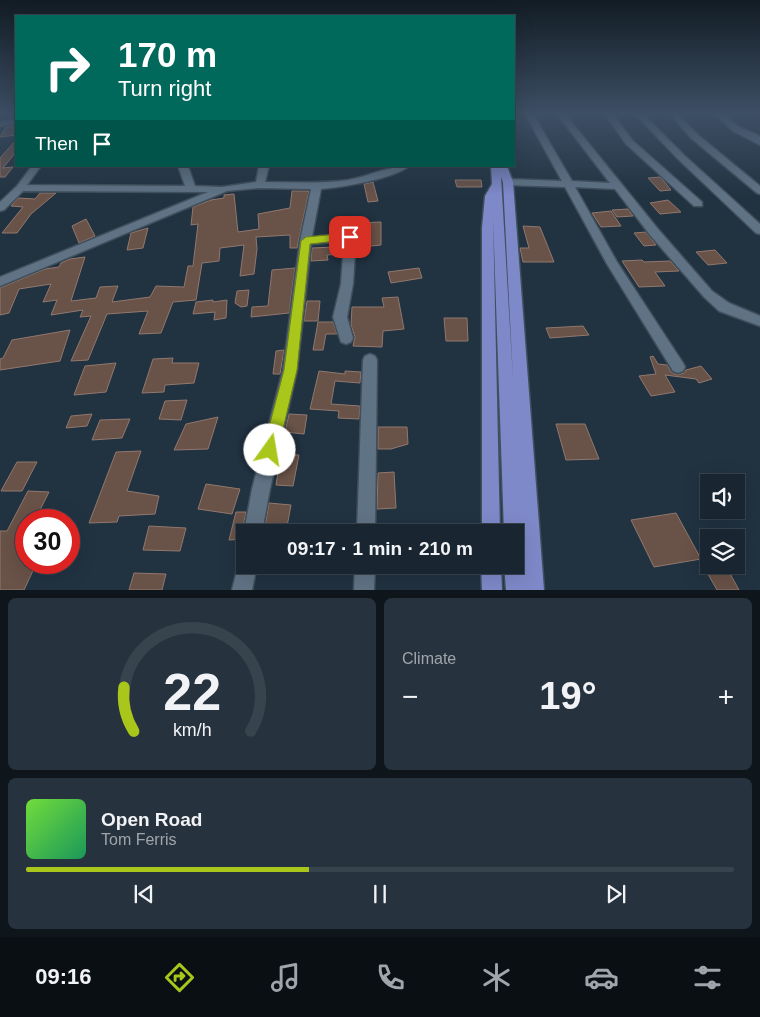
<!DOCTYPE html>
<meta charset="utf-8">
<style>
:root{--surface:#192631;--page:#26323d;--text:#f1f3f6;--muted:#9fa5ab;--line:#37434d;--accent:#a9c71b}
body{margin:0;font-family:Helvetica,sans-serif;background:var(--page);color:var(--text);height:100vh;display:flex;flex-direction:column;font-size:19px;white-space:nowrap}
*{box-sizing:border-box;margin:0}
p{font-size:16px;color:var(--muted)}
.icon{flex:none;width:28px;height:28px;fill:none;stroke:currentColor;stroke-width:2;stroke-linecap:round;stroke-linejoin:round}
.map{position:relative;height:590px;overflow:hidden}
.side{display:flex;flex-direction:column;gap:8px;padding:8px;background:#0e151b;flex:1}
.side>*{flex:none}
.top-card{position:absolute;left:15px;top:15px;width:500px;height:152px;border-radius:0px;box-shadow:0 5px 20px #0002,0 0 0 1px var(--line);background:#00695c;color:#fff;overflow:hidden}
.fabs{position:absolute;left:700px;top:474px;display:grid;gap:10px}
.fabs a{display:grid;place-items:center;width:45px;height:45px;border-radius:0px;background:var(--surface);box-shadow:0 5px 20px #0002,0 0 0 1px var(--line);font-size:25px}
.speed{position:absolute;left:15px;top:509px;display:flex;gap:10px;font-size:25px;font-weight:700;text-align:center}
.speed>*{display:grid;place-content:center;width:65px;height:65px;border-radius:50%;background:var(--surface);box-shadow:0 5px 20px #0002,0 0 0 1px var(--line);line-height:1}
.speed .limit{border:8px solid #d22;background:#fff;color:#111}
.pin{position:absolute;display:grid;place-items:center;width:42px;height:42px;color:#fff;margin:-21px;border-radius:10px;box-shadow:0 2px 8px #0006}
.me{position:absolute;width:55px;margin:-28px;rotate:13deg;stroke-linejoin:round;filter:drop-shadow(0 0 4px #0008)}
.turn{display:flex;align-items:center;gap:18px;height:105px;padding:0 20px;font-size:22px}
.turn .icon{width:65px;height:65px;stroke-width:2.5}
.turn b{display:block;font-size:35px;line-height:42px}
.then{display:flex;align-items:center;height:48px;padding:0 20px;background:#0003;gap:10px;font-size:19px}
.big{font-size:38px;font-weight:700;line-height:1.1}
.side .tile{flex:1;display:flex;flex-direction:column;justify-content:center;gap:8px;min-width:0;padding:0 18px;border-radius:8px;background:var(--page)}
.side .dial{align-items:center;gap:0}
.dial svg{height:130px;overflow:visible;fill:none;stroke:var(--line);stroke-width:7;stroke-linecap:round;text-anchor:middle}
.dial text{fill:var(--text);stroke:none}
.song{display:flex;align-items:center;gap:15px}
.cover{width:60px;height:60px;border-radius:8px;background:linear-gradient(135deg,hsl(100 70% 55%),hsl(150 70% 35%))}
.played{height:5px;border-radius:2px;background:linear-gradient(90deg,var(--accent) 40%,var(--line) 40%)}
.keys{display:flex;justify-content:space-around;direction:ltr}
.heat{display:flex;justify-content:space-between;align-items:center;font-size:28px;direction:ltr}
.side .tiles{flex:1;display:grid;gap:8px;grid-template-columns:1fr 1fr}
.tile:last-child{grid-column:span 2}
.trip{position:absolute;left:236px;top:524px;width:288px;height:50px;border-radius:0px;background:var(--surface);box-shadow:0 5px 20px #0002,0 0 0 1px var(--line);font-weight:700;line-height:50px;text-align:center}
.menu{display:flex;height:80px;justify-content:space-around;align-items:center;background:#0a0f14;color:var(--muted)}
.menu .icon{width:35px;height:35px}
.menu .selected{color:var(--accent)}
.menu b{font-size:22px;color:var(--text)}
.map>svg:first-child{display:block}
.building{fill:#695248;stroke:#91786e}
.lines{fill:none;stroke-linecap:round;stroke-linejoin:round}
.minor-casing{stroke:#3f4f5c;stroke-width:3}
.major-casing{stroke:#3f4f5c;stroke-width:3}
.minor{fill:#607385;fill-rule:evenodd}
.major{fill:#7e89c9;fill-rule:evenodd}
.route{fill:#a9c71b;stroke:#6e8112}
</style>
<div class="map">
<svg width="760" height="590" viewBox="0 0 760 590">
<rect width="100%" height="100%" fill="#213241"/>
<!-- building -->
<g class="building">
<polygon points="16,126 16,135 0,137 6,127"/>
<polygon points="16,140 16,152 3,168 13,167 5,177 0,177 0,158"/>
<polygon points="660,177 663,180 671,190 660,191 648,178"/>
<polygon points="455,180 481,180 482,187 457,187"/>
<polygon points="373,182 378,201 368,202 364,184"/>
<polygon points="292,191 309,191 297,248 290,248 290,235 256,237 257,249 254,274 240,276 244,245 220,248 219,261 202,263 196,300 173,302 161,333 139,334 148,311 107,314 88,360 71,361 91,316 80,317 83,310 51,315 57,300 43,302 51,284 19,289 9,313 0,315 0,288 45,269 59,267 61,263 70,259 85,257 71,301 96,298 100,287 118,286 112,302 150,297 156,286 184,287 188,266 193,266 198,224 191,225 193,207 211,200 224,198 224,195 234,194 238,232 259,229 258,214 290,208"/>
<polygon points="40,193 56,193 31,214 17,233 2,233 23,207 11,206 18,198 35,199"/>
<polygon points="668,200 681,212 660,214 650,203"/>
<polygon points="628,209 633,216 617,217 612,210"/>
<polygon points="611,211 621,226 601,227 592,213"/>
<polygon points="86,219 95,236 79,243 72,226"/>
<polygon points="381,222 381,245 361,247 357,223"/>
<polygon points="523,226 540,227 554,262 523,262 520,248 529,248"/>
<polygon points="148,228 143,248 127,250 131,233"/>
<polygon points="646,232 649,236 656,245 644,246 634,233"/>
<polygon points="342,243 341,254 327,255 328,260 311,261 312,248 335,247 335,244"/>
<polygon points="715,250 727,263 708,265 696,252"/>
<polygon points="642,260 644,262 670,261 679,271 655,272 665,286 639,287 622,261"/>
<polygon points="295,268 289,313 251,317 252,307 268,306 272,270"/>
<polygon points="419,268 422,278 391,283 388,272"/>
<polygon points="249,290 247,306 241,307 235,303 237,291"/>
<polygon points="398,297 404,329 383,331 382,347 353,346 355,337 351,325 352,307 384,307 382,298"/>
<polygon points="213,300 213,302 227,300 226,318 214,320 215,312 193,314 196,302"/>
<polygon points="307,301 320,301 318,321 304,321"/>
<polygon points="444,318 467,318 468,341 446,341"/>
<polygon points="318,322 333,322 337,334 326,334 323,350 313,350"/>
<polygon points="583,326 589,335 550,338 546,328"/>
<polygon points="70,330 60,361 0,370 0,359 3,358 12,340"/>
<polygon points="284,350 280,374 273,374 276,351"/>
<polygon points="653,356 658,364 667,365 671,372 677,375 684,373 686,370 701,366 712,379 699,383 696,379 665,375 675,392 651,396 639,376 656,374 650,357"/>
<polygon points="173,358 172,363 199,363 194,383 165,385 164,392 142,393 153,359"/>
<polygon points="116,363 106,392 74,395 85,366"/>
<polygon points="319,371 345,374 345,371 361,372 360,383 335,381 331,404 360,406 359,419 338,418 339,411 310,409"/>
<polygon points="187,400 181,420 159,419 165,401"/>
<polygon points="92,414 87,426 66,428 71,416"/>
<polygon points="289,414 307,415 304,434 285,432"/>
<polygon points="218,417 208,449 174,450 186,424"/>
<polygon points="130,419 122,438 92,440 100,420"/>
<polygon points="556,424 585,424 599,459 566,460"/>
<polygon points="378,427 407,427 408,444 391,449 378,449"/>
<polygon points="141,451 127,491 159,496 155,514 119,516 117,522 89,523 116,452"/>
<polygon points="281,454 299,455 293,486 276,485"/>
<polygon points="17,462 37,462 22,491 1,491"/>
<polygon points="394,472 396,508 377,509 378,473"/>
<polygon points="206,484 240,489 232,514 198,509"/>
<polygon points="28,491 49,492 35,520 26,520 26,562 37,562 24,590 0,590 0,531 7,531"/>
<polygon points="269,503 291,505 286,532 264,532"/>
<polygon points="236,512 246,512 242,532 245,539 229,540"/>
<polygon points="676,513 701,559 654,567 631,520"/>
<polygon points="149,526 186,528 180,551 143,550"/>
<polygon points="710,565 718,565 720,569 727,568 739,590 717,590 705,569"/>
<polygon points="134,573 166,574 162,590 129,590"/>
</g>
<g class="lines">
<defs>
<g id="minor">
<polygon points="525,114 533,114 572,181 610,183 557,114 565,114 658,229 712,291 729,303 760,316 760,326 719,311 704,297 650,235 615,189 575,187 617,262 683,363 685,367 683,371 678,373 673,371 607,264 565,187 508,185 503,182 508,179 562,181"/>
<polygon points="605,114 613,114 632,140 702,202 702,206 694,206 626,144"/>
<polygon points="635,114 643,114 684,155 760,224 760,234 756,233 678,159"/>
<polygon points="670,114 678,114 697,134 760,186 760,194 757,193 691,138"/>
<polygon points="715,114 723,114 739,127 758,135 760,137 760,145 733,131"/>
<polygon points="16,120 16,124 0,126 0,122"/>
<path d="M32 166H41L27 185 185 186 178 166H188L195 186 222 187 256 182 259 166H269L265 182C293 182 320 184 348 180 369 176 388 166 409 166 393 179 343 187 321 189L312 237 350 233 356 237 353 284 347 317 353 338 351 342 346 344 341 342 333 317 341 284 344 241 311 244 297 370 270 489 262 532H245V535L244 532 252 489 283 370 300 241 311 189 258 188 227 191 0 286V277L208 192 23 191 4 210 0 211V202L17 186Z"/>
<polygon points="370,354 375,356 377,360 375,532 357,532 363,360 365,356"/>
<polygon points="245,556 245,565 257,565 252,590 232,590 240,558"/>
<polygon points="355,565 375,565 374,590 354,590"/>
</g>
<g id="major">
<path d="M491 166H507L513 182 544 590H506L504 565H515V556L521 558 523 562 521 535 520 539 515 540V532H504L493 218 500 532H482V228L485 196 492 184ZM501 177 503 182 513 379Z"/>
<polygon points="481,565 501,565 502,590 482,590"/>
</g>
</defs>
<!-- minor casing -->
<use href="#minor" class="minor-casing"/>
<!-- major casing -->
<use href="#major" class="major-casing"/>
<!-- minor -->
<use href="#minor" class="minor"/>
<!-- major -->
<use href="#major" class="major"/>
</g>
<!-- sky -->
<linearGradient id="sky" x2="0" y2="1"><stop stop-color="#121c24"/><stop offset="0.58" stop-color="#3d4f65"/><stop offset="1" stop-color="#3d4f65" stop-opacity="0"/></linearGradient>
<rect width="760" height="196" fill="url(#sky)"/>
<!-- route -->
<polygon class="route" points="350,233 354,234 354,239 310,244 297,370 278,450 276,456 270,458 265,456 263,450 284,370 301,241 306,237"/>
</svg>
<div class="fabs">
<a><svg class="icon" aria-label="sound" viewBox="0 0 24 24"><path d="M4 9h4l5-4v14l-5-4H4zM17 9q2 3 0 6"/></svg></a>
<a><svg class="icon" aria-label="layers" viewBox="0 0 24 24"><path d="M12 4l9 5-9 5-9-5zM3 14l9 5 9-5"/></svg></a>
</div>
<div class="speed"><div class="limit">30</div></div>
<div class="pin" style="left:350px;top:237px;background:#d93025"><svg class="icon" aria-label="arrive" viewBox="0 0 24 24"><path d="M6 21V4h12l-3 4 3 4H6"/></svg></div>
<svg class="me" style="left:270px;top:450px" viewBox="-20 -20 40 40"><circle r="19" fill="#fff"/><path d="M0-13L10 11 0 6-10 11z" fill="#a9c71b"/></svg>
<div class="trip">09:17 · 1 min · 210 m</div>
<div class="top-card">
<div class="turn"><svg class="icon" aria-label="right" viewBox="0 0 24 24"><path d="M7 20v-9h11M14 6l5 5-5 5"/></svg><div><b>170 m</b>Turn right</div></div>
<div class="then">Then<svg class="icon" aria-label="arrive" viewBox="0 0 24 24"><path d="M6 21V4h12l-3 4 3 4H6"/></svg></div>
</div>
</div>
<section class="side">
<div class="tiles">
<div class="tile dial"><svg viewBox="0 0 100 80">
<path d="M14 69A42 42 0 1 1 86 69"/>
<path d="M14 69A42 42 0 0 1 8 42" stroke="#a9c71b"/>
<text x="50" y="56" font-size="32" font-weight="700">22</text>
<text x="50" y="72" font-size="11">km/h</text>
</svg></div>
<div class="tile"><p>Climate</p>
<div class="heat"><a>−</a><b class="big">19°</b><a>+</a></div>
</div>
<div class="tile">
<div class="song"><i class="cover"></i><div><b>Open Road</b><p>Tom Ferris</p></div></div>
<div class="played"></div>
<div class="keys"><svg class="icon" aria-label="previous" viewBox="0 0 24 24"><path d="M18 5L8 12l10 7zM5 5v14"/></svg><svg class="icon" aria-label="pause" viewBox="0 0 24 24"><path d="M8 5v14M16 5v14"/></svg><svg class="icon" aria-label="next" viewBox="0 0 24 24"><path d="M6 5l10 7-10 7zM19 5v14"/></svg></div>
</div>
</div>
</section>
<nav class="menu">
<b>09:16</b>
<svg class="icon selected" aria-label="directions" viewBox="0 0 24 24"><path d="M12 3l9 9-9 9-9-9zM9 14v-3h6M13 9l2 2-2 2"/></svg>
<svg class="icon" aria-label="music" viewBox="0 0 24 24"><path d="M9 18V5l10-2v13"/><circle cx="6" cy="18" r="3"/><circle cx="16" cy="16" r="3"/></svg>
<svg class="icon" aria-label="phone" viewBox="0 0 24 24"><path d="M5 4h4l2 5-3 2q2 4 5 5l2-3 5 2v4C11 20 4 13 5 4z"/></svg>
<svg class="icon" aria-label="climate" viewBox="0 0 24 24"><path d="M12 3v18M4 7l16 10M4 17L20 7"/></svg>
<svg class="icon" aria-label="car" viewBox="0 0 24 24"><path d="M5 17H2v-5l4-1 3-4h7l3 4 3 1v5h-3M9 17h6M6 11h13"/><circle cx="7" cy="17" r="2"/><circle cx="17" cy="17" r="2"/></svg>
<svg class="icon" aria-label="filters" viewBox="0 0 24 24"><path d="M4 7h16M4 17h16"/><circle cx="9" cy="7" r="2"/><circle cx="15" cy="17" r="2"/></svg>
</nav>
